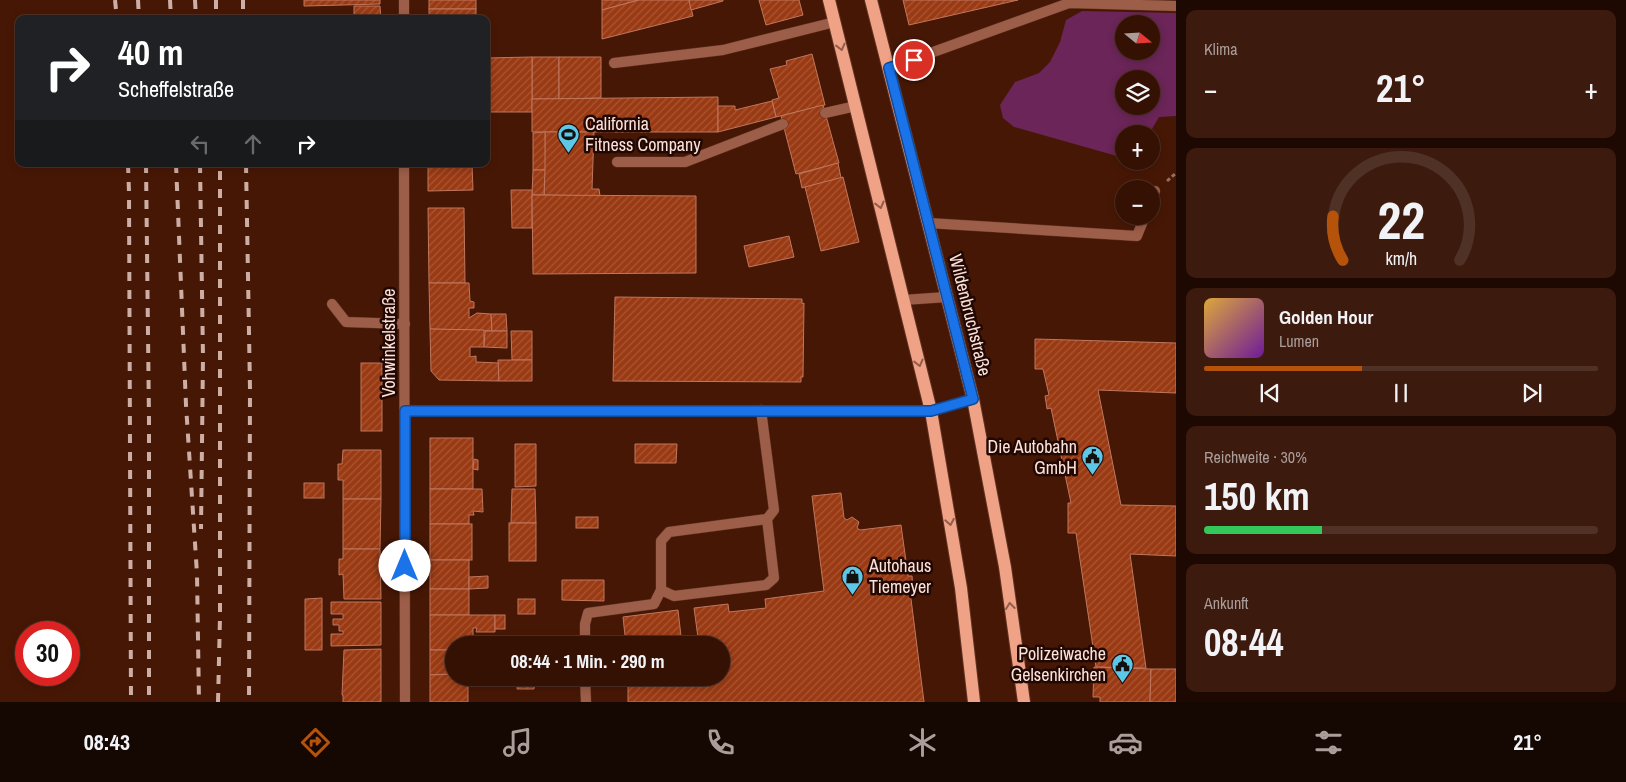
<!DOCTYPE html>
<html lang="de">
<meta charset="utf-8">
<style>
:root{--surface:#351104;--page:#3d1a0e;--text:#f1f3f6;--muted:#aa9d9a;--line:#4f3126;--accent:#b45309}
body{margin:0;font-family:"Archivo Narrow",sans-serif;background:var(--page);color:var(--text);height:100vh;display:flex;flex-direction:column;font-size:19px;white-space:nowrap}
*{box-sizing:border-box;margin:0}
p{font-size:16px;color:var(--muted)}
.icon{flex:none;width:28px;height:28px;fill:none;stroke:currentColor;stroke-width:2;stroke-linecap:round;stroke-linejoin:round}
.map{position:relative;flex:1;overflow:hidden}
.drawer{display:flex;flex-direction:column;gap:10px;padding:10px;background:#1d0902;width:450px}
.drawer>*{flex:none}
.banner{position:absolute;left:15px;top:15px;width:475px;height:152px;border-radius:10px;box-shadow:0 2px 8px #0003,0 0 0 1px var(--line);background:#202124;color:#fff;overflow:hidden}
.needle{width:32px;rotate:108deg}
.tools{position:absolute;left:1115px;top:15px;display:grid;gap:10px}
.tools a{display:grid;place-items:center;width:45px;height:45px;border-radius:50%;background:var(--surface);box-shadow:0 2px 8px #0003,0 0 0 1px var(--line);font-size:25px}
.speed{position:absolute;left:15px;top:621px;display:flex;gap:10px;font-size:25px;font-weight:700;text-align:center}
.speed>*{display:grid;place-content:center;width:65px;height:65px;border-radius:50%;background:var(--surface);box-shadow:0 2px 8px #0003,0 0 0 1px var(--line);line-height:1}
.speed .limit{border:8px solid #d22;background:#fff;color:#111}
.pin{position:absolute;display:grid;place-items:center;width:42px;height:42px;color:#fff;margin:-21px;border:2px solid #fff;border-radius:50%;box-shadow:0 1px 5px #0007}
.me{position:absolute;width:55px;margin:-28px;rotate:0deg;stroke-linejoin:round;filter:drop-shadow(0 0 4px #0008)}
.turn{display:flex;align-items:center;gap:18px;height:105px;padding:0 20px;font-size:22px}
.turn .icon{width:65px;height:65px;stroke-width:2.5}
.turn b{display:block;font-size:35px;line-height:42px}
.lanes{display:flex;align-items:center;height:48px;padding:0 20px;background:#0003;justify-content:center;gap:25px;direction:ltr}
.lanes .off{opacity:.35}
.big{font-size:38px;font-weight:700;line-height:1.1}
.drawer .widget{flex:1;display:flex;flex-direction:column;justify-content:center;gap:8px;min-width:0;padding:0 18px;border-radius:10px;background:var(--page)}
.drawer .dial{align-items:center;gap:0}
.dial svg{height:130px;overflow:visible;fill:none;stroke:var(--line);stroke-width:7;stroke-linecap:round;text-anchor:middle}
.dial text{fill:var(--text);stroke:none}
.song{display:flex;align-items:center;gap:15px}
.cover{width:60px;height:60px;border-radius:8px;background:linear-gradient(135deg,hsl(40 70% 55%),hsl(280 70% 35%))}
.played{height:5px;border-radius:2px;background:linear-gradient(90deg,var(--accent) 40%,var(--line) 40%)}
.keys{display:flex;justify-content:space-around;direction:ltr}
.heat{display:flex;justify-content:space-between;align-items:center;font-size:28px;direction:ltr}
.charge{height:8px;border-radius:4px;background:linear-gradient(90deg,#34c759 30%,var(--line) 0)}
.trip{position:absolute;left:445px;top:636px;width:285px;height:50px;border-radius:25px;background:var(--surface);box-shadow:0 2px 8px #0003,0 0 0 1px var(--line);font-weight:700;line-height:50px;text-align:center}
.dock{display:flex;height:80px;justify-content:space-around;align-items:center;background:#150702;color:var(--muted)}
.dock .icon{width:35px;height:35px}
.dock .current{color:var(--accent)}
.dock b{font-size:22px;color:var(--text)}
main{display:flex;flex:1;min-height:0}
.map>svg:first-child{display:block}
.grass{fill:#6b2558;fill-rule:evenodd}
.building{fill:url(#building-hatch);stroke:#bf775e}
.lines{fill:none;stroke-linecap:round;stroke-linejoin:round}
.lane-casing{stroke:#603323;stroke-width:11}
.street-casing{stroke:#603323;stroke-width:11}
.primary-casing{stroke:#603323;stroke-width:14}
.path{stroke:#946e60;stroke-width:3;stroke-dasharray:4 2.5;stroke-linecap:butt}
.lane{stroke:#9c5e48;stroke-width:10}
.street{stroke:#9c5e48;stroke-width:10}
.primary{stroke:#f0a287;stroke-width:12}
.rail{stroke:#cdaea4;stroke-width:4;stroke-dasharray:9 9;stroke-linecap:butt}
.oneway{stroke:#935d4b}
.route-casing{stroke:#114b97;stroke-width:12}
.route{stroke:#1a73e8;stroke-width:9}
.labels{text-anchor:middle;stroke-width:5;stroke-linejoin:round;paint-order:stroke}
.poi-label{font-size:18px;fill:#fbe2da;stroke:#220802;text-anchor:start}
.street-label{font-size:18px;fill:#fbe2da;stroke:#220802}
</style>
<main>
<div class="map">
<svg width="1176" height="702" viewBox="0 0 1176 702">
<defs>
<pattern id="building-hatch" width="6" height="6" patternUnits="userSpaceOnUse" patternTransform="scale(1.25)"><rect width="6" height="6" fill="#9a3a13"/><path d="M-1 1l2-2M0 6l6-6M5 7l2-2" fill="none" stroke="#a95635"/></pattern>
</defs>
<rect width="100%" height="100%" fill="#471705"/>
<!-- grass -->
<path class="grass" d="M1082 11 1176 13V116L1159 117 1149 134H1124V158L1025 130 1014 127 1003 118 1000 105 1015 82 1039 73 1050 62 1060 42 1066 20ZM1124 24H1151V51H1124ZM1124 79H1151V106H1124Z"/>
<!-- building -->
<g class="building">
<polygon points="304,0 380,0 380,4 306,6 304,6"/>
<rect x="429" y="0" width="47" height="9"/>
<polygon points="602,0 639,0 602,10"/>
<polygon points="639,0 689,0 693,16 602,39 602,10"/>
<polygon points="689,0 723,0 723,1 691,10"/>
<polygon points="759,0 799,0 803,15 766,25"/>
<polygon points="903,0 1018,0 909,25"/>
<polygon points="354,6 380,6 381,19 354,19"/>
<rect x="429" y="9" width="47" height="10"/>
<polygon points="812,54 825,105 776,117 772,100 779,98 770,69 787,65 786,61"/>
<rect x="532" y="57" width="27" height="42"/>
<polygon points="532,57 532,112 486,112 486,58"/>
<polygon points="559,57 601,57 601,98 559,99"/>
<polygon points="718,97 718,132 532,132 532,99"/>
<polygon points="772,101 776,117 718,132 718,106 735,106 735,110"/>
<polygon points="823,105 839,163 796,174 781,116"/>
<polygon points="545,132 594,132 592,189 599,189 600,196 544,195"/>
<polygon points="545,132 545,170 533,170 533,133"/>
<polygon points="838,163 841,178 802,188 799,174"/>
<polygon points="428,164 472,164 473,190 428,191"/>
<polygon points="533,170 545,170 544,195 532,195"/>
<polygon points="843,177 859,242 821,251 805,187"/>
<polygon points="511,190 532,190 532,228 512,228"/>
<polygon points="532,195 696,196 696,273 533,274"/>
<polygon points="428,208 464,208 465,283 429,283"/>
<polygon points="789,236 794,257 749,267 744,246"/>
<polygon points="429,283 469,283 470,301 474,302 474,308 469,308 469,318 477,313 491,314 492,331 430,329"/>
<polygon points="615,297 802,299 802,304 804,303 803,377 801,377 801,382 613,381"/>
<polygon points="491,314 506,314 507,331 492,331"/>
<polygon points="430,329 484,330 484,347 470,347 470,357 476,356 476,362 499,363 499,381 439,380 431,371"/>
<polygon points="485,331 507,331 507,348 484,347"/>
<polygon points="511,331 532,331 532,360 512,360"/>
<polygon points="1035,339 1176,343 1176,393 1098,390 1121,505 1176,506 1176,556 1130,554 1146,668 1096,667 1076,533 1068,533 1068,503 1071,503 1051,408 1047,409 1046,402 1045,396 1049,395 1043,369 1035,369"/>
<polygon points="498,360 532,360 532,381 499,381"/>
<rect x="361" y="363" width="21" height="68"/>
<rect x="430" y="438" width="43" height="51"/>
<polygon points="515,444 536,444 536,486 515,487"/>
<polygon points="635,444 677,444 676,463 635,463"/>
<polygon points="343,450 381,450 381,499 343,499 343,480 338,480 338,464 342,464"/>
<polygon points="474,459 478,460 478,470 473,469"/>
<rect x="304" y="483" width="20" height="15"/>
<polygon points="430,489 482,489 483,512 473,511 474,515 469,515 469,524 430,524"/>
<polygon points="512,489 535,489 536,523 511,523"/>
<polygon points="841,493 844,518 847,520 852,517 859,522 857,528 860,530 901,525 908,576 912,576 913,590 910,591 924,702 628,702 628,678 721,678 721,645 699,645 694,608 728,604 729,612 766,608 765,599 824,591 812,496"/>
<polygon points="343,499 381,499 380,549 343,549"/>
<rect x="576" y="517" width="22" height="11"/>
<rect x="509" y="523" width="27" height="38"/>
<rect x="430" y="524" width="42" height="36"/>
<polygon points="343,549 380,549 381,599 344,599 343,574 339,575 339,559 343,559"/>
<rect x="430" y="560" width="39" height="29"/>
<polygon points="488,576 488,588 469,589 469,577"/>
<polygon points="562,580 604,580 604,601 562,600"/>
<rect x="430" y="589" width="39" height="26"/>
<polygon points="322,598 322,650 305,650 305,599"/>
<rect x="518" y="599" width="17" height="15"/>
<polygon points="331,602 381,602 381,645 331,646 331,634 343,634 343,631 339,631 339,625 333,625 333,619 343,619 343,614 331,614"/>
<polygon points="678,610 682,645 626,645 623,617"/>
<polygon points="430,615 495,615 495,632 476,632 477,628 473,628 473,645 454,645 454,650 430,650"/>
<rect x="495" y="615" width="10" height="14"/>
<polygon points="381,649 381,702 343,702 343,695 342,695 344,650"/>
<polygon points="430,650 454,650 454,674 430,675"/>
<polygon points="1094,667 1151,669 1150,702 1100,702 1100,697 1093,697"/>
<polygon points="1151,669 1176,669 1176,702 1150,702"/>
<polygon points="454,674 454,678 474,678 474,683 468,683 468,702 430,702 430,675"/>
<polygon points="518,678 535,678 534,689 517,689"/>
</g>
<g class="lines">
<defs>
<g id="lane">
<polyline points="614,63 723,50 835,22"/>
<polyline points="889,68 1069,3 1176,6"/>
<polyline points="825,113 856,106"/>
<polyline points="617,162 685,162 783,124"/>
<polyline points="1151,199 1155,191"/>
<polyline points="928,223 1137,236 1145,216"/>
<polyline points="903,300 947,297"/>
<polyline points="332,304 346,322 405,324"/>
<polyline points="661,590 674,596 766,585 774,578 767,519"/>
<polyline points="585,645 585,624 588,613 654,604 661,590 661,541 669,532 767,519 774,510 761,410"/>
<polyline points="585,678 586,702"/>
</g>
<g id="street">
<polyline points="404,0 404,19"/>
<polyline points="404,164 405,702"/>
<polyline points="405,411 931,411 973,399"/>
</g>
<g id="primary">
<polyline points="829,0 931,411 961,588 974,702"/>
<polyline points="871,0 973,399 1005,567 1024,702"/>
</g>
</defs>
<!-- lane casing -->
<use href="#lane" class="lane-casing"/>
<!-- street casing -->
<use href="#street" class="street-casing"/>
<!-- primary casing -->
<use href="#primary" class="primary-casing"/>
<!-- path -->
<polyline class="path" points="1167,181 1176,173"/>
<!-- lane -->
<use href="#lane" class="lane"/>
<!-- street -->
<use href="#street" class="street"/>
<!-- primary -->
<use href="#primary" class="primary"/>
<!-- rail -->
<g class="rail">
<polyline points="115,0 117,19"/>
<polyline points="138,0 139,19"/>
<polyline points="170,0 171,19"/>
<polyline points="195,0 196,19"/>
<polyline points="216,0 216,19"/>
<polyline points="243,0 243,19"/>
<polyline points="128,164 129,192 131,702"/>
<polyline points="146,164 149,419 149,702"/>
<polyline points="176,164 186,405 197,574 199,702"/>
<polyline points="200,164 203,357 201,529"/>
<polyline points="246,164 250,389 249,702"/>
<polyline points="218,702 220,617 220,164"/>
</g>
</g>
<!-- one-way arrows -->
<defs><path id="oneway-chevron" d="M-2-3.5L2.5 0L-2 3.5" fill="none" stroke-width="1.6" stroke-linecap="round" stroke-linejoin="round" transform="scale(1.25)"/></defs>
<g class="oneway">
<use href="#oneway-chevron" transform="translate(841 47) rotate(76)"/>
<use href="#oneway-chevron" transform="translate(880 205) rotate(76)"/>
<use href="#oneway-chevron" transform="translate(919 363) rotate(76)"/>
<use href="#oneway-chevron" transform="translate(950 522) rotate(80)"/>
<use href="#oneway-chevron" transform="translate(1010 606) rotate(-97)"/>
</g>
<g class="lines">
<defs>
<polyline id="route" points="405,566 405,411 931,411 973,399 889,68 914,60"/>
</defs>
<!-- route casing -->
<use href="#route" class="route-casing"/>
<!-- route -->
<use href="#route" class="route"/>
</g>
<!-- icons -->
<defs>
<symbol id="stadium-pin" viewBox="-11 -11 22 30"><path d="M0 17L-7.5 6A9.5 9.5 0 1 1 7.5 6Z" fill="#5cc7e7" stroke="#220802"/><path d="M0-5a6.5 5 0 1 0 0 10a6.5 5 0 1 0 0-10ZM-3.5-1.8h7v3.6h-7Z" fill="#111"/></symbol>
<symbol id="civic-pin" viewBox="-11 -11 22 30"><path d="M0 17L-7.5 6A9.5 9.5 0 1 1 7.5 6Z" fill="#5cc7e7" stroke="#220802"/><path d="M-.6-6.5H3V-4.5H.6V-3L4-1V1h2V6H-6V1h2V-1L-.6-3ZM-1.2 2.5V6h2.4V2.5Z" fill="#111"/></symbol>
<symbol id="shop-pin" viewBox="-11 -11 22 30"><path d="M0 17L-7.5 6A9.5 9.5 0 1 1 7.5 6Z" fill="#5cc7e7" stroke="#220802"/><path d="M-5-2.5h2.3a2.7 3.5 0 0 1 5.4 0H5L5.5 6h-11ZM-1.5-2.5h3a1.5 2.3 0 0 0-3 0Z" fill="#111"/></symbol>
</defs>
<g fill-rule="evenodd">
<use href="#stadium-pin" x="556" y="122" width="25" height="34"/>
<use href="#civic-pin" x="1080" y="444" width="25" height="34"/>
<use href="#shop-pin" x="840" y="564" width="25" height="34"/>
<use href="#civic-pin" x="1110" y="652" width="25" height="34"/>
</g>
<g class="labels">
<!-- poi labels -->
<g class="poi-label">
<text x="585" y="130">California<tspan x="585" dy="21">Fitness Company</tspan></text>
<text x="1077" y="453" text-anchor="end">Die Autobahn<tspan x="1077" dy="21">GmbH</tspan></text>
<text x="869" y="572">Autohaus<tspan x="869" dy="21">Tiemeyer</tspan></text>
<text x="1106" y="660" text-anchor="end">Polizeiwache<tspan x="1106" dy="21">Gelsenkirchen</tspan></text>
</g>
<!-- street labels -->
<g class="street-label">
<text transform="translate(970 315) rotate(76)" y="6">Wildenbruchstraße</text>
<text transform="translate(389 343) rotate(-90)" y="6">Vohwinkelstraße</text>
</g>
</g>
</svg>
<div class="tools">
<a><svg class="needle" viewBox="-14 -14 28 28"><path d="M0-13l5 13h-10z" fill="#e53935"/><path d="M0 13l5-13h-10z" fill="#aa9d9a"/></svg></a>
<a><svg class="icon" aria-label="layers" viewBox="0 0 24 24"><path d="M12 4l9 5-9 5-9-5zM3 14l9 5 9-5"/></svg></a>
<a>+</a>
<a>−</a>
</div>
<div class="speed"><div class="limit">30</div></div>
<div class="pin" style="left:914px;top:60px;background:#d93025"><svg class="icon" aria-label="arrive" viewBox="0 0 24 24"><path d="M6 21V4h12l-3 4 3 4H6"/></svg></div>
<svg class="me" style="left:405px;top:566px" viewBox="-20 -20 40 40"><circle r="19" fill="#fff"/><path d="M0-13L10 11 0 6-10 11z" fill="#1a73e8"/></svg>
<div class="trip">08:44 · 1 Min. · 290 m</div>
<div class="banner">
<div class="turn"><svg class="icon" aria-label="right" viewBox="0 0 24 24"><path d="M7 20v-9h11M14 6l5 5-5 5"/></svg><div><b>40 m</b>Scheffelstraße</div></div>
<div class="lanes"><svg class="icon off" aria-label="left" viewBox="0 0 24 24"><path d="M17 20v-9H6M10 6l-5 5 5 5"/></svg><svg class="icon off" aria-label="ahead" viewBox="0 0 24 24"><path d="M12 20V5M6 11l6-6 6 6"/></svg><svg class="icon" aria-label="right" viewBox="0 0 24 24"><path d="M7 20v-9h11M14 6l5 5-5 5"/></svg></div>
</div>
</div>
<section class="drawer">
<div class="widget"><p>Klima</p>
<div class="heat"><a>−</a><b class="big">21°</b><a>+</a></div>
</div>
<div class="widget dial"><svg viewBox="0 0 100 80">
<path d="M14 69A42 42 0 1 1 86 69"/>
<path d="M14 69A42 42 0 0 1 8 42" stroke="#b45309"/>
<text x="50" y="56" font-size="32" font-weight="700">22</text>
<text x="50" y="72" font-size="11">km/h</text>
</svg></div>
<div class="widget">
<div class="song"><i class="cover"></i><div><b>Golden Hour</b><p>Lumen</p></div></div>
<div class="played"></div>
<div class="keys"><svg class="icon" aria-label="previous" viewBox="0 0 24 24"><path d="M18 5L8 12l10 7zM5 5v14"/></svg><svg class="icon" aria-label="pause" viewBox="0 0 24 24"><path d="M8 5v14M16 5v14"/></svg><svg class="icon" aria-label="next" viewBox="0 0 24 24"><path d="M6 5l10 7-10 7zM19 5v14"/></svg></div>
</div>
<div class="widget"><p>Reichweite · 30%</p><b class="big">150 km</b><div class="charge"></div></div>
<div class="widget"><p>Ankunft</p><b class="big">08:44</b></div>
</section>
</main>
<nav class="dock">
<b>08:43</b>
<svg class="icon current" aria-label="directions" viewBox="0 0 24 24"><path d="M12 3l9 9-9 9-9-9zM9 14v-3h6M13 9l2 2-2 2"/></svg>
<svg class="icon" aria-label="music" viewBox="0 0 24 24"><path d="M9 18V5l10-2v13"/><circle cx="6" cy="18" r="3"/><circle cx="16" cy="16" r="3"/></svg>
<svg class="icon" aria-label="phone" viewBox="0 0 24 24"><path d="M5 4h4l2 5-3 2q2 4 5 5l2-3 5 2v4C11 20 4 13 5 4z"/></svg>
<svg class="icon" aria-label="climate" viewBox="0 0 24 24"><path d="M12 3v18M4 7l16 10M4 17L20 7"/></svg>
<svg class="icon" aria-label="car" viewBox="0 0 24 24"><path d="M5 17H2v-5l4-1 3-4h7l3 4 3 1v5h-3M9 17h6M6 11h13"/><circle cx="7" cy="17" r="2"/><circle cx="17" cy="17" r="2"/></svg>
<svg class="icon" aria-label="filters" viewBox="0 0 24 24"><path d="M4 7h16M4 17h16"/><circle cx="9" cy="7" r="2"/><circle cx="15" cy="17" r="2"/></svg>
<b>21°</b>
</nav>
